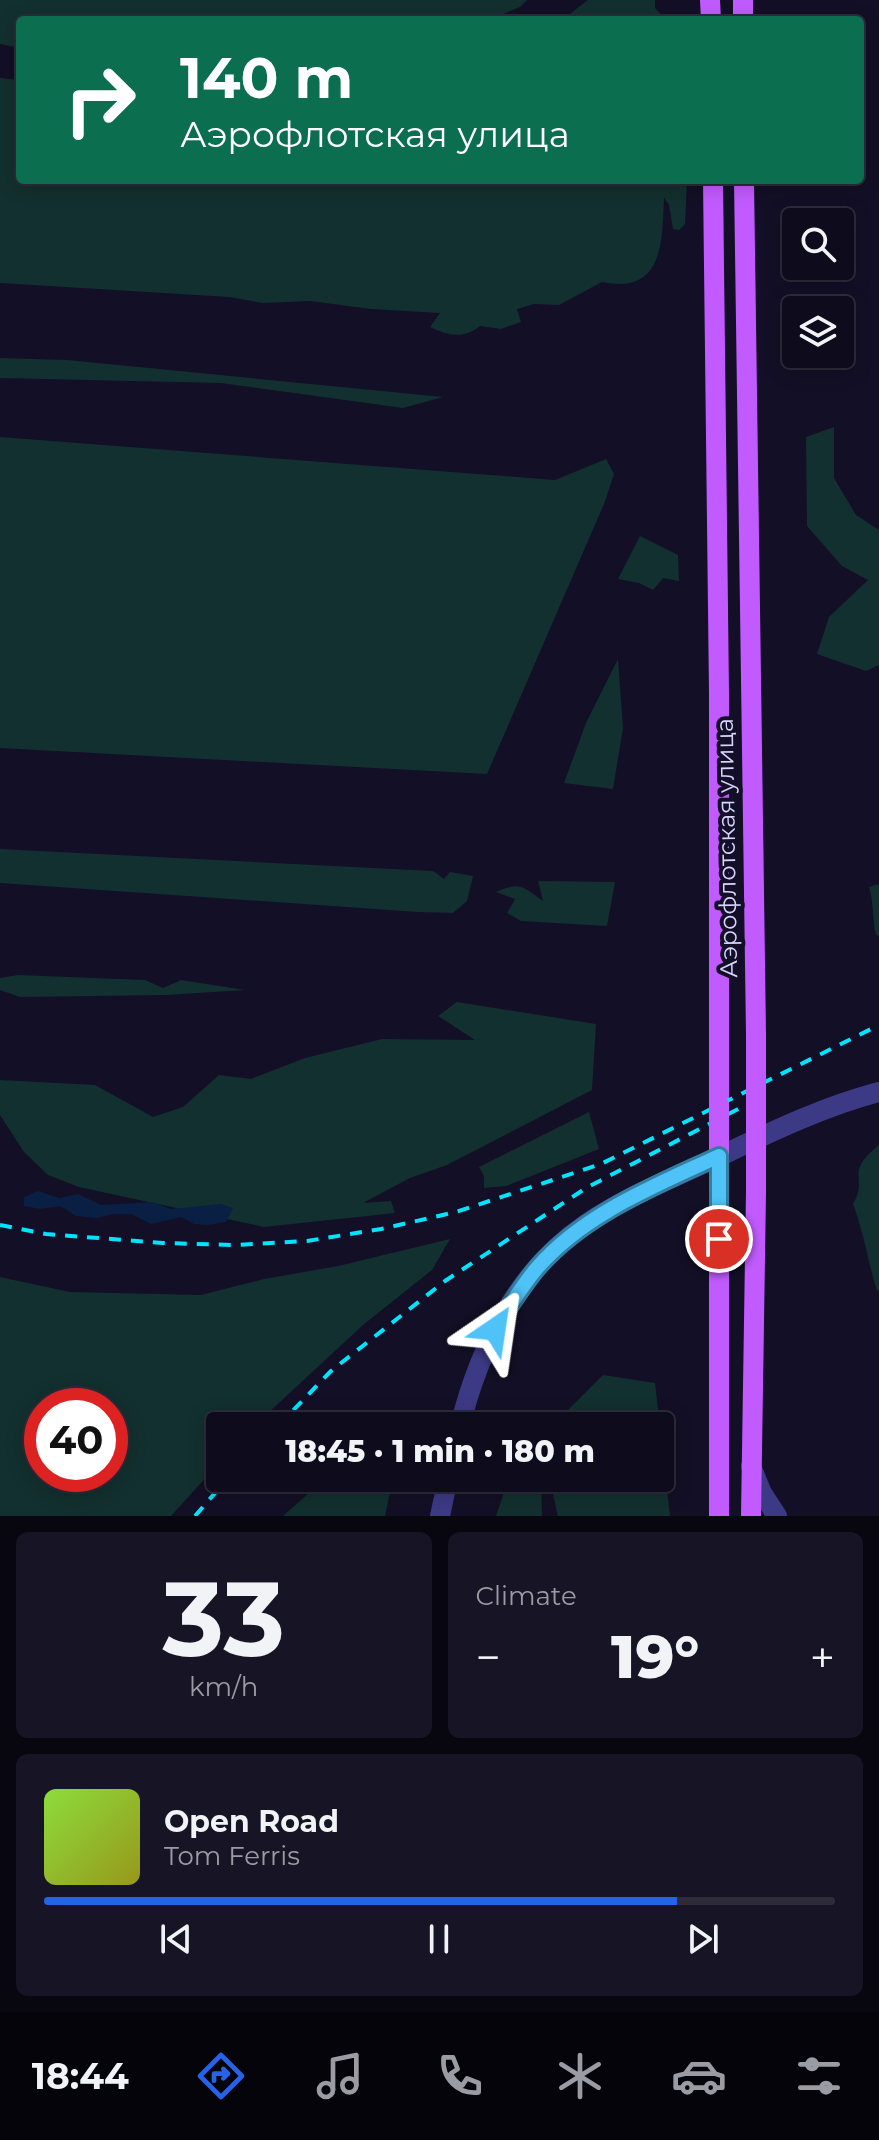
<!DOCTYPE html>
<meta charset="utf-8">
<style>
:root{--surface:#0e0b1c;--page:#171425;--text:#f1f3f6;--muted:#9b9ba3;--line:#2e2b3b;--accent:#2563eb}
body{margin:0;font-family:Montserrat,sans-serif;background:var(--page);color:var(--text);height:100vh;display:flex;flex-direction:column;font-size:30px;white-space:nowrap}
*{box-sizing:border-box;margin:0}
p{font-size:26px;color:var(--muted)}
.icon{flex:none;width:44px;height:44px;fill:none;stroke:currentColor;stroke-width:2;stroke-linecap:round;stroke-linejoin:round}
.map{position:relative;height:1516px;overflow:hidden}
.sheet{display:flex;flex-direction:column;gap:16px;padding:16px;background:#08060f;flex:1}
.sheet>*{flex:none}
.guide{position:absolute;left:16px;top:16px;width:848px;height:168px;border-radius:8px;box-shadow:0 4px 20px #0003,0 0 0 2px var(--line);background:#0b6e4f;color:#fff;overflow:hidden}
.fabs{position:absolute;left:782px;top:208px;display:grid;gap:16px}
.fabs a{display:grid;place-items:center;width:72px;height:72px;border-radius:8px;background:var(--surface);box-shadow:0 4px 20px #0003,0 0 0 2px var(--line);font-size:40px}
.speed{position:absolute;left:24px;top:1388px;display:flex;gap:16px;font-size:40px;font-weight:700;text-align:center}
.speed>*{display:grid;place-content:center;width:104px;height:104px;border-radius:50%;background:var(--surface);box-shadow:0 4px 20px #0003,0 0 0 2px var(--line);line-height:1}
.speed .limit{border:12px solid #d22;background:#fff;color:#111}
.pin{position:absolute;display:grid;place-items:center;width:68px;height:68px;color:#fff;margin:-34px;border:4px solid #fff;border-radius:50%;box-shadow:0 2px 8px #0007}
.me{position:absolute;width:88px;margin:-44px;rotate:32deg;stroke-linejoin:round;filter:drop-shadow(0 0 6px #0008)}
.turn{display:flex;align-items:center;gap:28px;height:168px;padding:0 32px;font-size:36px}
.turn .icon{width:104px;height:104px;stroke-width:2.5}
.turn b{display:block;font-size:56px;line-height:68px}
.big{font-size:60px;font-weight:800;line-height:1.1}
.sheet .card{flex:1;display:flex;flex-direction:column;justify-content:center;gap:12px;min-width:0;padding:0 28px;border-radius:12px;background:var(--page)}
.sheet .dial{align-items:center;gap:0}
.dial b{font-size:104px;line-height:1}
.song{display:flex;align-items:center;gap:24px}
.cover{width:96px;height:96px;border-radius:12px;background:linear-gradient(135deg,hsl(90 70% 55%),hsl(60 70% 35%))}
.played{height:8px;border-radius:4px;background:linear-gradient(90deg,var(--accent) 80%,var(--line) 80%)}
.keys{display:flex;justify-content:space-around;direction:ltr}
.heat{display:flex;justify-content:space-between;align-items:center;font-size:44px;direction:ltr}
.sheet .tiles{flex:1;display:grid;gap:16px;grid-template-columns:1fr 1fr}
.card:last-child{grid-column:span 2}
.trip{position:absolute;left:206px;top:1412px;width:468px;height:80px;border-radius:8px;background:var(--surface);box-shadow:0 4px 20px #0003,0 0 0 2px var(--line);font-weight:800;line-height:80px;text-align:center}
.tabs{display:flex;height:128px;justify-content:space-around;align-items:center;background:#06040b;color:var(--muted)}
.tabs .icon{width:56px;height:56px}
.tabs .on{color:var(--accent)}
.tabs b{font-size:36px;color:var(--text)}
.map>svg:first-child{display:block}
.green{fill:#12302f;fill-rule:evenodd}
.water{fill:#0a1f44}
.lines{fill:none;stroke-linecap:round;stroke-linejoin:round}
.minor{stroke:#3d3a85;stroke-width:20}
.major{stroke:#c25bff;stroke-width:20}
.rail{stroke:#00e5ff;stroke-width:4;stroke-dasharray:12 10;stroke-linecap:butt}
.major-bridge{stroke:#c25bff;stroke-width:20}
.route-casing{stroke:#337fa1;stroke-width:20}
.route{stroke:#4fc3f7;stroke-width:14}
.labels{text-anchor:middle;stroke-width:8;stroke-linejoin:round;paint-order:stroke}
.street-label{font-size:24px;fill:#d9d4ff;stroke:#130f26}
</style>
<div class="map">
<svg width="879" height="1516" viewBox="0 0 879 1516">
<rect width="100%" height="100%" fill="#130f26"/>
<!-- green -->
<g class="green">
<polygon points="0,0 527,0 520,7 489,20 485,14 483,20 20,20 20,48 0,44"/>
<polygon points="588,0 655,0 655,8 666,20 562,20"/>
<path d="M0 78 20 80V180H636L644 186 650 180H687L685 224 679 230 673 229 669 205 664 198C662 241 664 295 602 282L559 305 534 304 517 309 521 322 501 329 480 326C464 339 449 336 430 327L440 313 371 309 310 301 263 303 229 297 0 283Z"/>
<polygon points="0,358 67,360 443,397 403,408 221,383 0,378"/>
<polygon points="834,427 834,478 856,515 879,530 879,665 866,671 817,654 829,617 868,580 842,566 807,526 806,437"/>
<polygon points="0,437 555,480 606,459 614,474 604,504 487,774 0,748"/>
<polygon points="640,536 678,555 679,581 663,578 653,590 639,583 618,579"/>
<polygon points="618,659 623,728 613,789 564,783 586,723"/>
<polygon points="0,849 433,871 444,879 450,872 473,876 467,901 453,913 418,912 0,883"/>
<path d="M538 881 615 882 607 926 521 921 507 913 515 899 496 892C520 881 523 887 543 901Z"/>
<path d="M878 884 879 886V936L876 935C872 919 874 903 869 887Z"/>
<polygon points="18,975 145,980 163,988 181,980 245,990 166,995 20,997 0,990 0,978"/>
<polygon points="457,1002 596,1024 592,1090 447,1165 410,1178 363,1203 391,1201 395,1213 264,1227 79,1187 48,1175 24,1152 0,1115 0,1080 95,1085 153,1117 183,1107 219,1075 251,1079 305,1058 382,1039 475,1040 438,1016"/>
<polygon points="589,1112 599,1149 506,1186 484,1188 484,1176 479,1167"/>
<path d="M879 1145V1290L877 1291C868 1262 864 1233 853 1204 869 1177 843 1174 879 1145Z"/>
<path d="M450 1239 432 1270 363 1325 254 1426H220V1462L171 1516H0V1277L70 1292 201 1295 264 1279 338 1266ZM42 1406H110V1474H42Z"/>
<polygon points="603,1375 655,1383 660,1426 552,1426"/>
<polygon points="660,1430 670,1516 558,1516 549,1478 660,1478"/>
<polygon points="326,1478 393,1478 385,1516 283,1516"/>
<polygon points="509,1478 541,1478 542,1516 496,1516"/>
</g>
<!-- water -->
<polygon class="water" points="38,1191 59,1198 78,1194 101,1205 152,1202 171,1209 221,1204 233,1208 226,1222 209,1225 194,1224 181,1217 151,1224 131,1214 112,1214 97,1218 76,1216 60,1206 40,1209 24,1206 24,1197"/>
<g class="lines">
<!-- minor -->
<g class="minor">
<path d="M460 1426C479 1348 518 1270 586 1224 626 1197 672 1178 716 1158 769 1133 822 1107 879 1092"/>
<polyline points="751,1466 762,1493 777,1516"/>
<polyline points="440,1516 448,1478"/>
</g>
<!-- major -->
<g class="major">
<polyline points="710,0 711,20"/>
<polyline points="743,0 743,20"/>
<polyline points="713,180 719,694 719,1105"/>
<polyline points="744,180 756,1035"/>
<polyline points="719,1516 719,1156"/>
<polyline points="751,1516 756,1192"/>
</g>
<!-- rail -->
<g class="rail">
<polyline points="0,1225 46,1234 163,1243 234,1245 307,1241 381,1229 456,1212 601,1164 879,1025"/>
<polyline points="278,1426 331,1371 445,1281 586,1188 740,1108"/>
<polyline points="195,1516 228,1478"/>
</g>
<!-- major-bridge -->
<g class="major-bridge">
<polyline points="756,1035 756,1192"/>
<polyline points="719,1105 719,1156"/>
</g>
</g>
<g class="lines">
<defs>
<path id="route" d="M495 1329C508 1308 521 1287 537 1268 585 1213 655 1186 719 1156V1239"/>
</defs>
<!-- route casing -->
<use href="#route" class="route-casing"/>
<!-- route -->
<use href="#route" class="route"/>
</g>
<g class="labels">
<!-- street labels -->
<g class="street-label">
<text transform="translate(727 848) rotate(-91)" y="8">Аэрофлотская улица</text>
</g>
</g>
</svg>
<div class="fabs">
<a><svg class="icon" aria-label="search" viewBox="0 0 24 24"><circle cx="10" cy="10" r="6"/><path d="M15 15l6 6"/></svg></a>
<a><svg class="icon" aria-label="layers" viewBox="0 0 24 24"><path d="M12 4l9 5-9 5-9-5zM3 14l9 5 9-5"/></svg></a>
</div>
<div class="speed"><div class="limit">40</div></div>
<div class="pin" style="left:719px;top:1239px;background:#d93025"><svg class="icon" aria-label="arrive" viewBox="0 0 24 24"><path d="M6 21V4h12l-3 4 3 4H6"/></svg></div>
<svg class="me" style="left:495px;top:1329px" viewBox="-20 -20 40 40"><path d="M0-17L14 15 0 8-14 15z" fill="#4fc3f7" stroke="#fff" stroke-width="4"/></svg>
<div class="trip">18:45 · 1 min · 180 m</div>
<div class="guide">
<div class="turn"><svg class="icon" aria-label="right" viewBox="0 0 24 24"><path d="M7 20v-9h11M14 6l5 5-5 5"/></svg><div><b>140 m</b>Аэрофлотская улица</div></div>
</div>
</div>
<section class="sheet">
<div class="tiles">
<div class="card dial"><b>33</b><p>km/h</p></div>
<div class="card"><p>Climate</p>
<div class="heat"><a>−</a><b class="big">19°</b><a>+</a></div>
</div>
<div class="card">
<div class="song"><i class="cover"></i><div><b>Open Road</b><p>Tom Ferris</p></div></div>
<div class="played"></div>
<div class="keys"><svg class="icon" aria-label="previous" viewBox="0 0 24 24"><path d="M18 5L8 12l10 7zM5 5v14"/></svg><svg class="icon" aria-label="pause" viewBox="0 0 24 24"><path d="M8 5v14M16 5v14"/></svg><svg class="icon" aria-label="next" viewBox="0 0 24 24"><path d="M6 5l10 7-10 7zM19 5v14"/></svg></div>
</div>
</div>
</section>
<nav class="tabs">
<b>18:44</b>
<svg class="icon on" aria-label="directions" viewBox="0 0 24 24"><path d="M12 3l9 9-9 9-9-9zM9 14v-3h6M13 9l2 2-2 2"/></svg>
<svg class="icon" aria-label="music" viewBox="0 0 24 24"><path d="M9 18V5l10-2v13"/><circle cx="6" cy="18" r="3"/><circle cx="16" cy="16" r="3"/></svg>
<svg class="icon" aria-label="phone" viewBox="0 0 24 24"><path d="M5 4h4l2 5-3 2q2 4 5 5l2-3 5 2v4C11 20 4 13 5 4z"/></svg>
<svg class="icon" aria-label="climate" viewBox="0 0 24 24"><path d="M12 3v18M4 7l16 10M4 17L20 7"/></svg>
<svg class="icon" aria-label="car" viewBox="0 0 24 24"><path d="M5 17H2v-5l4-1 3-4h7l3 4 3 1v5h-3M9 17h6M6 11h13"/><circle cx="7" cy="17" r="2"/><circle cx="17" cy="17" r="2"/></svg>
<svg class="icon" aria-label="filters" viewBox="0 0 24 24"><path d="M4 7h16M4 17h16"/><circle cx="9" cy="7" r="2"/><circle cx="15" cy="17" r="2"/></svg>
</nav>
